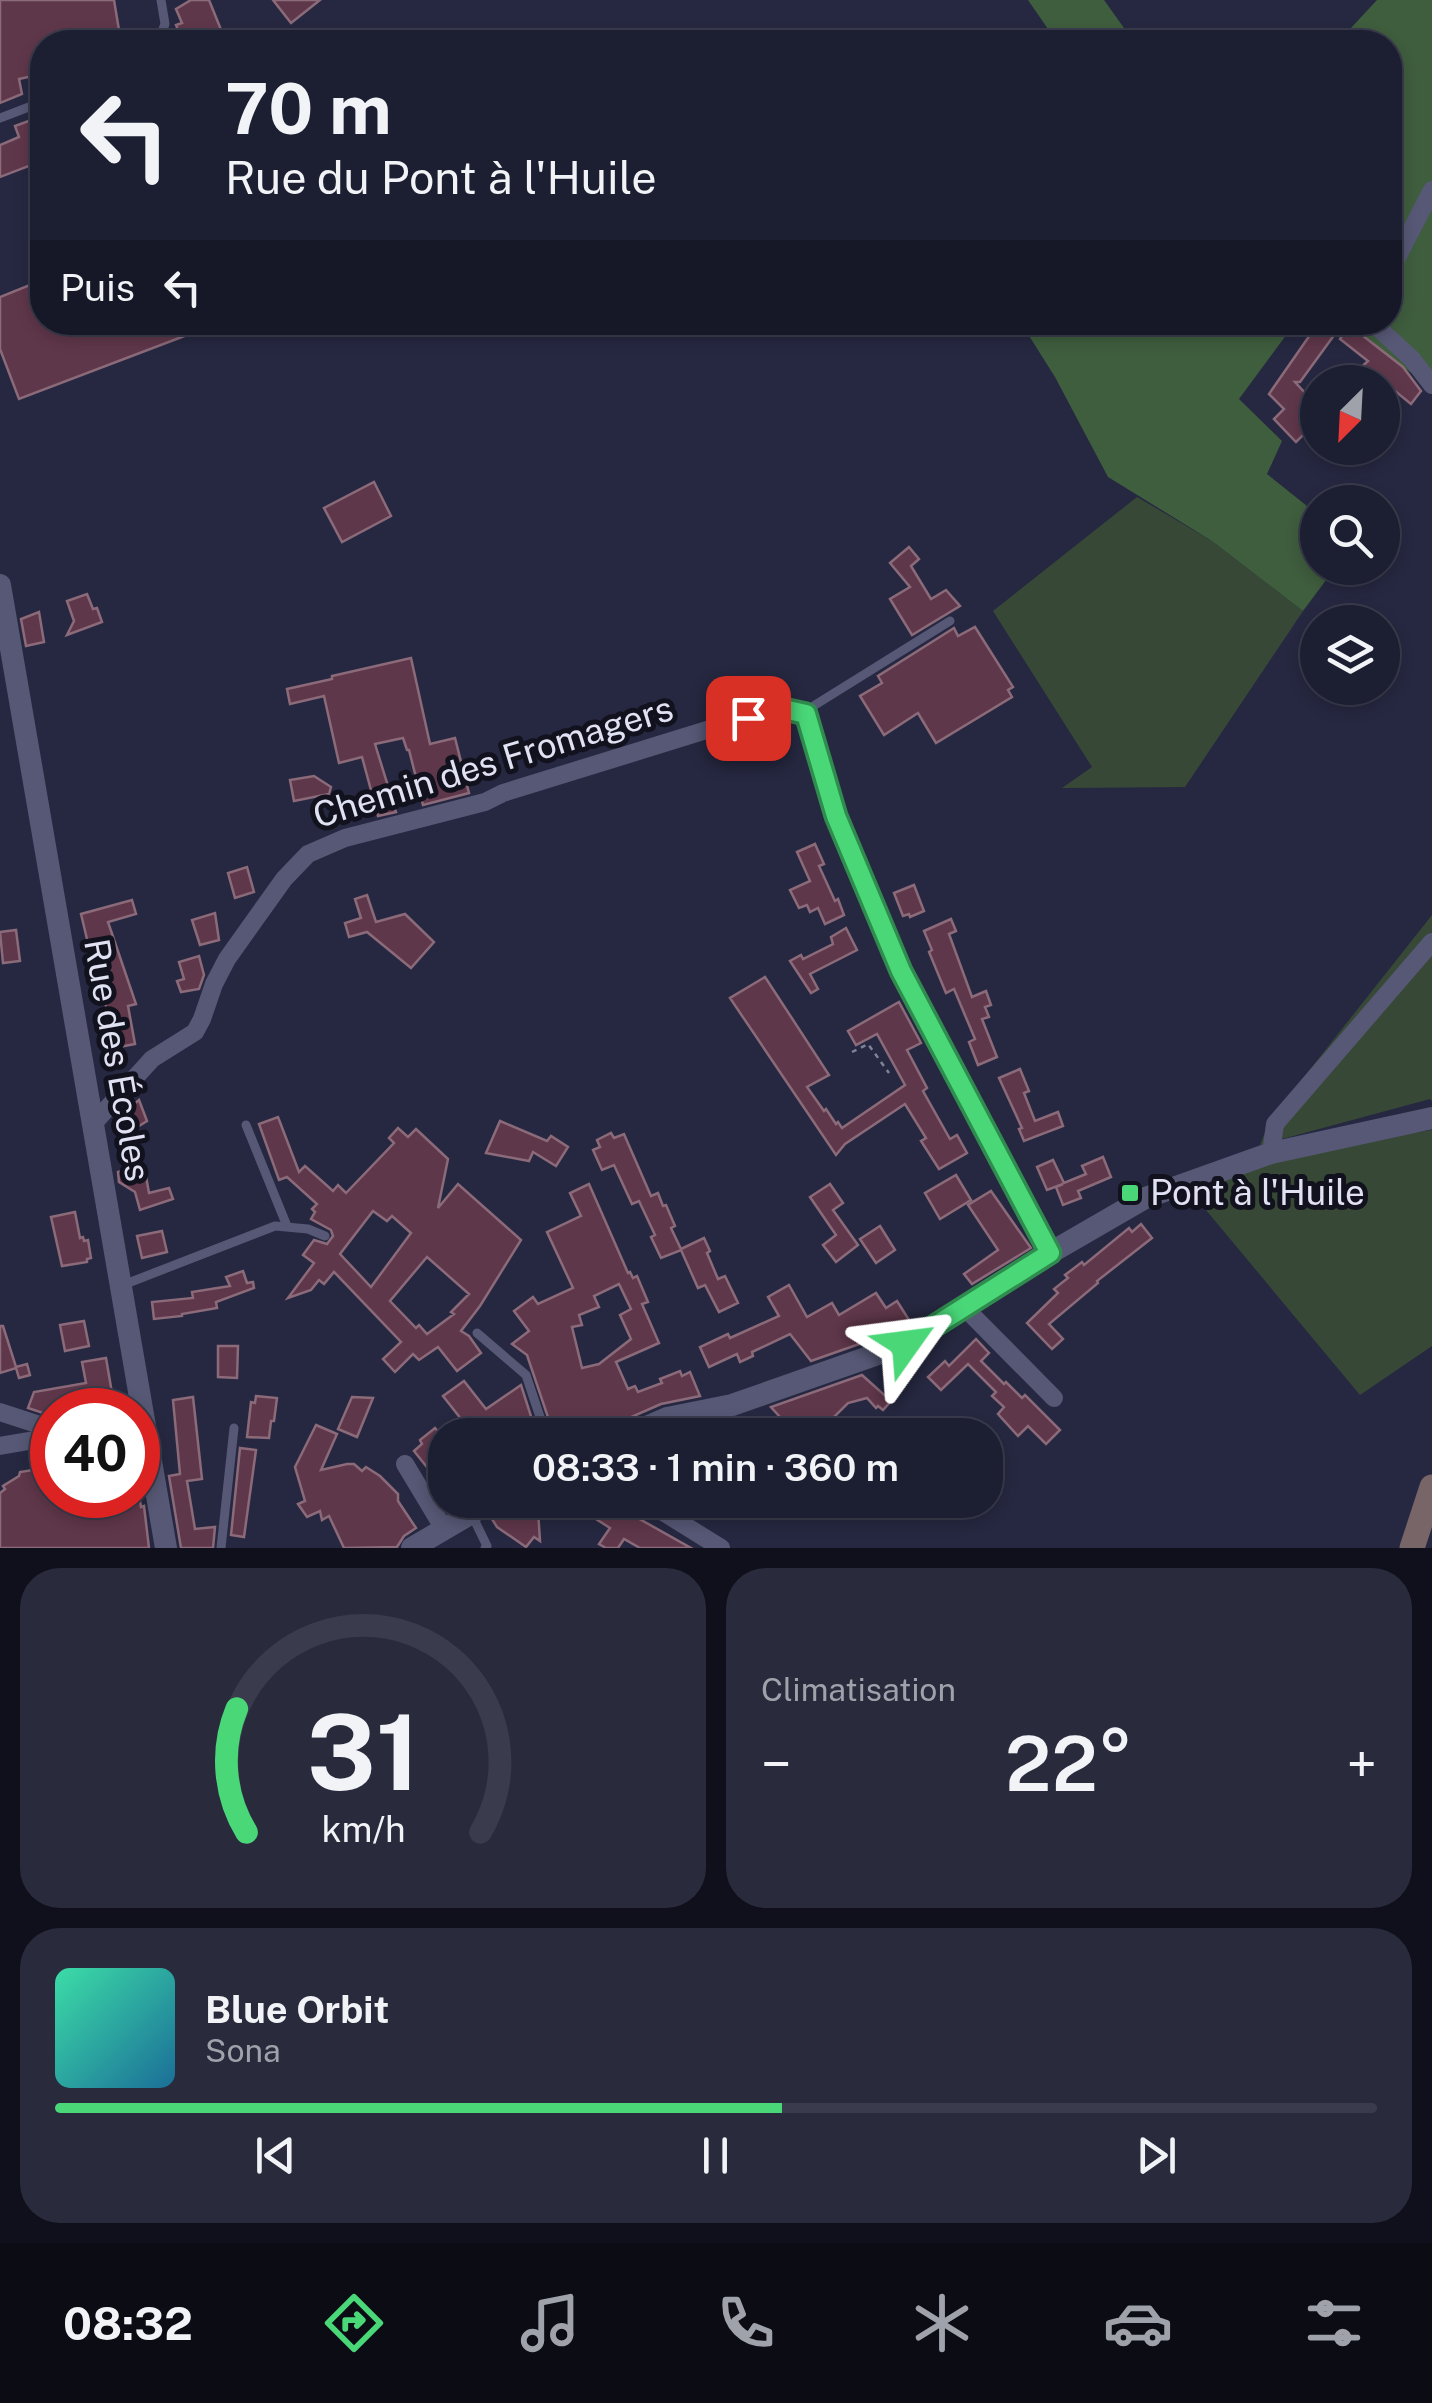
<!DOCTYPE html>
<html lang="fr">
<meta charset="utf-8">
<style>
:root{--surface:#1c1e31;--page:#292b3d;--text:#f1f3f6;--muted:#a0a2ab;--line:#3a3c4d;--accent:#49d778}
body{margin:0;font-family:"Public Sans",sans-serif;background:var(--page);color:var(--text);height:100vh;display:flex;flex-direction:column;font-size:38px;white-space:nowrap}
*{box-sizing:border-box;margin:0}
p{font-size:32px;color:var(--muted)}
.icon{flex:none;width:55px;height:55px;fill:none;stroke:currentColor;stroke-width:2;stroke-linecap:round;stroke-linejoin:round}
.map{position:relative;height:1548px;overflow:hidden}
.side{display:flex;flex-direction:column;gap:20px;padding:20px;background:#0f101b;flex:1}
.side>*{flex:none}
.top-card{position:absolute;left:30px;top:30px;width:1372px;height:305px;border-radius:40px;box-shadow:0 5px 15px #0003,0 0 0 2px var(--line);background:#1c1e31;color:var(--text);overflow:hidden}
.needle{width:65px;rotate:204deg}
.tools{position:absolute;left:1300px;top:365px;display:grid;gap:20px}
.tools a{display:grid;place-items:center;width:100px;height:100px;border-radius:50%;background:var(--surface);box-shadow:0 5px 15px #0003,0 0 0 2px var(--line);font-size:50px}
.speed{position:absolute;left:30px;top:1388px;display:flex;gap:20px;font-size:50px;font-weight:700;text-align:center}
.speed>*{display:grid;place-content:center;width:130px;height:130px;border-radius:50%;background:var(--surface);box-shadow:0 5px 15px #0003,0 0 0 2px var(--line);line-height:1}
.speed .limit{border:15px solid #d22;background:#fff;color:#111}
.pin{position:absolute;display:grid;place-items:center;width:85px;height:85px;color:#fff;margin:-42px;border-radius:20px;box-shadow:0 5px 15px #0006}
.me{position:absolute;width:110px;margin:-55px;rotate:59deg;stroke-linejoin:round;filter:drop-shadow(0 0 8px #0008)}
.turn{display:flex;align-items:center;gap:35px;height:210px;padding:0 30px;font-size:45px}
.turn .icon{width:130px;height:130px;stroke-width:2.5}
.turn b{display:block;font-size:70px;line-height:85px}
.then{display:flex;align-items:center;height:95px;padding:0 30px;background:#0003;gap:20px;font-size:38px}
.big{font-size:75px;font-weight:600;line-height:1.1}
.side .tile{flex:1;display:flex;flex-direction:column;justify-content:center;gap:15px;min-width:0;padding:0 35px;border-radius:40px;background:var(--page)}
.side .dial{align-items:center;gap:0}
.dial svg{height:260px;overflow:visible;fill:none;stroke:var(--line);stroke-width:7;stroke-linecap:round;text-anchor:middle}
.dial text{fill:var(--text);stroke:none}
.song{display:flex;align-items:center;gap:30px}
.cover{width:120px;height:120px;border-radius:15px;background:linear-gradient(135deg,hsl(160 70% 55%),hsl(200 70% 35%))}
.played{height:10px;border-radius:5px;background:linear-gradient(90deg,var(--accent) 55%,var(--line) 55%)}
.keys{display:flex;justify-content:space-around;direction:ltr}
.heat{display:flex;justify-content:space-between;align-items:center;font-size:55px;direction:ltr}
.side .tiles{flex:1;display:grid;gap:20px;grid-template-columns:1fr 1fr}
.tile:last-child{grid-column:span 2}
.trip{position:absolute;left:428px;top:1418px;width:575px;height:100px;border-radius:40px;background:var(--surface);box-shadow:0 5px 15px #0003,0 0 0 2px var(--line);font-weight:600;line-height:100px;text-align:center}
.menu{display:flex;height:160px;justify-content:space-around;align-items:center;background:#0b0c14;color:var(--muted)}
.menu .icon{width:70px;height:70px}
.menu .current{color:var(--accent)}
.menu b{font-size:45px;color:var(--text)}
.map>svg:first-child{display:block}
.green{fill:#374936}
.forest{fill:#3f5e3e}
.building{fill:#5f374a;stroke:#8b6a79;stroke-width:2.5;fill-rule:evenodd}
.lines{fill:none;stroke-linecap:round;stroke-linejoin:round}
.path{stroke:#808297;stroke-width:2.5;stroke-dasharray:5 5;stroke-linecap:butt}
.service{stroke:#565875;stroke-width:9}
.minor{stroke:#565875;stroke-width:18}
.tertiary{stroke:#565875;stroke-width:22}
.secondary{stroke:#786567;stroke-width:25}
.route-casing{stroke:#2f8c4e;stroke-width:25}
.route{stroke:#49d778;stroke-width:18}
.poi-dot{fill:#49d778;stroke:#11121d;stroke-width:4}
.labels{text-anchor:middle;stroke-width:10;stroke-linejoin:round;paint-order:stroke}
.street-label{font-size:35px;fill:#e0e2f3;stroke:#11121d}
.poi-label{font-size:35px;fill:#e0e2f3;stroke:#11121d;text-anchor:start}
</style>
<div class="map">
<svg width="1432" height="1548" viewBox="0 0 1432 1548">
<rect width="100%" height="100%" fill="#262841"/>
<!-- green -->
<g class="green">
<polygon points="1137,497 1212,541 1303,611 1185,787 1062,788 1092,767 993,611"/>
<polygon points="1432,915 1432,1101 1430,1099 1260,1145 1270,1120"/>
<polygon points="1432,1130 1432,1346 1360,1395 1191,1192 1270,1161 1362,1140"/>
</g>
<!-- forest -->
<g class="forest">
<polygon points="1028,0 1104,0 1134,42 1057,42"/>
<polygon points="1377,0 1432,0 1432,388 1343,323 1390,322 1390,42 1338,42"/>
<polygon points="1021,323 1295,323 1239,399 1282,441 1267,474 1317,514 1318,568 1335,568 1303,611 1212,541 1108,477 1055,377"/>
</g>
<!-- building -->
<g class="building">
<polygon points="0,0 114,0 121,42 42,42 42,74 19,79 22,94 0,103"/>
<polygon points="191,0 209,0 226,42 183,42 176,25 182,23 176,9"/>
<polygon points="273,0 320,0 291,23"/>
<polygon points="42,116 42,161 0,177 0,145 19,137 15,126"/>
<polygon points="42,280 42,322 216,324 19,399 0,349 0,297"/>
<polygon points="1319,322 1335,334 1300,382 1295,382 1318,407 1318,444 1306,432 1296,442 1274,419 1284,409 1269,394"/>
<polygon points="1349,325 1403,367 1421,391 1411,404 1384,382 1345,382 1368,361 1340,339"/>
<polygon points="374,482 391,516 342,542 324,508"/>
<polygon points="909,547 919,559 911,566 931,599 946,590 960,606 912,635 890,599 910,587 890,563"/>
<polygon points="87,594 93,609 97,608 102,622 67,635 74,621 67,601"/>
<polygon points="39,612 44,642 26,646 21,619"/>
<polygon points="975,627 1013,687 1008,690 1012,697 936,743 918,713 884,735 860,696 882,683 878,676 954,628 958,636"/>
<polygon points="411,658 430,744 455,738 469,793 423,805 409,750 407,750 403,738 375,744 396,812 378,816 362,757 339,763 324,696 290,704 287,689 332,679 332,676"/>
<polygon points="314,776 331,787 329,794 294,801 290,780"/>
<polygon points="815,844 824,864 819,866 835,901 838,899 844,915 825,924 818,908 810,912 807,905 799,908 790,890 810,881 797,852"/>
<polygon points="247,867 254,892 235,898 228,873"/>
<polygon points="914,885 924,911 910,917 909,914 903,916 894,893"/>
<polygon points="367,895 376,922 405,914 434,942 411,968 367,932 349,937 345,923 361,918 355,899"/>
<polygon points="132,900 136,914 108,922 136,1004 128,1006 135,1044 114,1048 105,1002 104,1003 98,985 111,982 103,952 91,956 81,914"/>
<polygon points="215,913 219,940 200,945 192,920"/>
<polygon points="951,919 956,931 949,934 972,997 986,991 991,1005 985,1007 989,1017 982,1019 997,1057 978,1065 969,1042 975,1039 954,989 946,993 929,952 932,950 924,931"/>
<polygon points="846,928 857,950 810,974 818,989 811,993 790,961 801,955 803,959 833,944 831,937"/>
<polygon points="16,930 20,961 3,963 0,932"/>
<polygon points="199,956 204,975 199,989 181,992 177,981 184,979 179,962"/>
<polygon points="765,977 829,1075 807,1087 824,1111 826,1109 836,1124 838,1122 842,1128 905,1085 877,1034 856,1045 848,1031 899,1002 921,1043 907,1050 927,1088 923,1091 950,1139 957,1135 967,1153 939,1169 921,1141 926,1138 905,1104 845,1144 836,1155 730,998"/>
<polygon points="1020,1069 1029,1091 1024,1093 1035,1121 1058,1112 1063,1126 1024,1141 1019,1129 1022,1128 999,1078"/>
<polygon points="139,1100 147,1121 126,1134 117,1117"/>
<path d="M278 1117 299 1172 305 1166 333 1191 338 1185 346 1193 394 1143 389 1138 398 1128 408 1137 416 1129 448 1159 438 1208 458 1184 521 1240 480 1306 461 1331 469 1336 481 1353 457 1371 438 1347 419 1360 413 1354 395 1372 383 1359 401 1342 334 1272 324 1284 319 1280 311 1290 288 1298 314 1263 303 1255 314 1240 327 1244 333 1236 331 1230 311 1219 315 1212 312 1209 317 1204 287 1177 279 1180 259 1124ZM373 1211 387 1221 392 1216 411 1233 371 1287 340 1254ZM427 1257 469 1294 451 1312 454 1314 427 1334 419 1325 416 1328 390 1301Z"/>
<polygon points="500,1121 547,1141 551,1136 568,1147 556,1166 533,1152 529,1161 486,1153"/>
<polygon points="611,1133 614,1138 624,1134 651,1196 658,1193 663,1206 666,1205 675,1226 671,1228 681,1249 704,1238 710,1251 707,1253 718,1279 725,1276 738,1303 719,1312 705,1285 698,1288 681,1250 661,1258 651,1237 655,1235 639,1201 632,1204 614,1165 602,1170 593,1150 600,1147 597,1140"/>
<polygon points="1103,1157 1111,1177 1078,1191 1081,1198 1063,1205 1056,1187 1063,1184 1047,1190 1037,1167 1053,1160 1064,1183 1086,1174 1082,1166"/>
<polygon points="144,1165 149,1193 169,1188 173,1199 140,1210 135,1192 119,1182 118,1172"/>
<polygon points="956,1175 971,1200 940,1219 925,1193"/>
<path d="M589 1184 628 1273 630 1272 633 1278 637 1276 648 1302 642 1304 659 1343 616 1362 628 1389 635 1386 638 1392 662 1383 660 1379 680 1371 682 1376 690 1372 700 1396 661 1404 622 1421 615 1427 612 1435H554L527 1355 512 1344 529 1331 514 1311 533 1297 538 1304 573 1288 547 1232 581 1216 570 1193ZM619 1284 631 1309 620 1315 631 1339 599 1364 582 1368 572 1327 582 1325 579 1315 599 1307 594 1296Z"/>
<polygon points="830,1184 843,1203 833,1210 858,1245 836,1262 823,1245 836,1235 810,1197"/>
<polygon points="991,1191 1031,1248 972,1284 964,1274 998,1250 968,1205"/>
<polygon points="75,1212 80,1238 83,1237 84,1241 88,1240 91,1258 87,1259 87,1262 62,1266 51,1217"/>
<polygon points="1141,1224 1152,1238 1097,1281 1098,1283 1049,1324 1063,1339 1052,1349 1027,1323 1058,1293 1054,1289 1068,1278 1065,1275 1082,1262 1084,1265 1129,1228 1132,1232"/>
<polygon points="880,1226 895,1250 876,1263 860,1239"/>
<polygon points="162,1231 167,1252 142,1258 137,1236"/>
<polygon points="243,1271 247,1283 253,1282 254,1288 216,1302 217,1308 182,1314 182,1316 154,1319 152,1302 193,1298 192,1292 230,1286 226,1277"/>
<polygon points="789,1285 807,1317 832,1303 839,1315 876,1293 886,1308 897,1301 911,1323 899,1330 811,1361 790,1334 752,1352 753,1356 740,1362 737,1354 709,1367 700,1347 728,1334 730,1338 779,1316 768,1297"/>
<polygon points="84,1321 89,1346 65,1351 60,1325"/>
<polygon points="0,1326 3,1326 16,1367 27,1364 30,1375 19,1378 16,1368 0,1373"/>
<polygon points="976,1339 989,1353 981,1361 1004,1384 1006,1382 1022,1398 1025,1395 1060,1430 1046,1444 1028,1426 1018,1436 998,1414 1004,1407 992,1396 996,1392 968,1364 941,1390 928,1377 945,1361 949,1366"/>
<polygon points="218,1346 238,1346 237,1378 218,1377"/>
<polygon points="106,1358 112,1393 118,1392 121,1405 109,1408 110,1410 52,1410 52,1416 28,1408 34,1392 86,1383 82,1362"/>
<polygon points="862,1375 891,1401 883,1410 878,1406 876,1408 867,1398 848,1403 827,1424 822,1421 811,1435 780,1435 788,1426 771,1407"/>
<polygon points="464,1381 486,1409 521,1385 537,1435 451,1435 465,1424 443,1396"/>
<polygon points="256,1396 277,1398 274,1421 271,1421 269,1438 247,1437 251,1402 255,1403"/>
<polygon points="193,1397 202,1479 187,1481 195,1529 215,1527 213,1548 181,1548 169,1476 180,1474 173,1400"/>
<polygon points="352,1397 373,1398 357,1437 338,1429"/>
<polygon points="316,1425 337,1434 321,1470 347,1464 354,1464 362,1471 366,1467 380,1476 398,1494 398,1501 416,1528 404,1536 397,1547 344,1548 329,1516 322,1520 320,1511 307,1517 298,1504 305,1501 295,1467"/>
<polygon points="435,1428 445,1440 445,1480 431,1462 426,1466 414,1451 422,1444 420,1440"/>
<polygon points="240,1448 256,1450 244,1537 231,1535"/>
<polygon points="52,1467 52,1495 139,1495 141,1507 144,1506 149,1548 0,1548 0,1493 5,1489 3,1486 19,1476 20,1472"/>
<polygon points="509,1500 557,1500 550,1516 538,1510 540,1541 534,1537 526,1547 497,1527 492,1519 506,1508"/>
<polygon points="587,1500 625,1500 620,1508 691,1548 640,1548 624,1539 618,1548 606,1548 599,1544 610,1528 582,1510"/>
</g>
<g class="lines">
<!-- path -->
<g class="path">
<polyline points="852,1052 868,1044 889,1073"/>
<polyline points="745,1423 749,1428 747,1435"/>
</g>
<!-- service -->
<g class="service">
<polyline points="158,42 165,24 161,0"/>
<polyline points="0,118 42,102"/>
<polyline points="806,714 815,705 950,621"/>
<polyline points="246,1125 287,1226"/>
<polyline points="123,1285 275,1226 308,1229 325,1236"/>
<polyline points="477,1333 526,1375 546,1435"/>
<polyline points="472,1515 487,1546 485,1548"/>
<polyline points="221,1548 234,1428"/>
</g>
<!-- minor -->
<g class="minor">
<polyline points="1390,271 1432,190"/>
<polyline points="1372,322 1412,359 1432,385"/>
<polyline points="93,1124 152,1059 195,1032 202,1019 214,984 227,959 284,879 308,854 345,838 485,802 503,793 726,724 788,710 806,714 836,816 901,971 1050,1253"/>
<polyline points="1271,1153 1275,1124 1432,942"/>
<polyline points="965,1308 1054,1398"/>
<polyline points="0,1412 52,1429"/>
<polyline points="0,1446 52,1437"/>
<polyline points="405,1464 444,1529"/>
<polyline points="644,1500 721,1548"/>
</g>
<!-- tertiary -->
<g class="tertiary">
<polyline points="0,585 166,1548"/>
<polyline points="628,1435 667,1418 732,1405 906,1344 1050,1253 1145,1198 1271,1153 1432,1118"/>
<polyline points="412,1548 494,1500"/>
</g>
<!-- secondary -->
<polyline class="secondary" points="1412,1548 1432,1487"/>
</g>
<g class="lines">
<defs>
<polyline id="route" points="748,718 788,710 806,714 836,816 901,971 1050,1253 906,1344"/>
</defs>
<!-- route casing -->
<use href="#route" class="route-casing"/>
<!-- route -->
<use href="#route" class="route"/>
</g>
<!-- markers -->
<rect class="poi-dot" x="1120" y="1183" width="20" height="20" rx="5"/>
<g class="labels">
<!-- street labels -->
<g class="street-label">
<text transform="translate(493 762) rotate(-17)" y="12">Chemin des Fromagers</text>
<text transform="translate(117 1060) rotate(80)" y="12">Rue des Écoles</text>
</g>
<!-- poi labels -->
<g class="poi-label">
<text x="1150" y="1205">Pont à l'Huile</text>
</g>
</g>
</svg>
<div class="tools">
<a><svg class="needle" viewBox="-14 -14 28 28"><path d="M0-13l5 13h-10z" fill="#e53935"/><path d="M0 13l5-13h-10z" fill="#a0a2ab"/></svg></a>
<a><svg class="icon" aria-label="search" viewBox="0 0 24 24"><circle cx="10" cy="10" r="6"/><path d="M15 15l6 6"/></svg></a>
<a><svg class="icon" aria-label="layers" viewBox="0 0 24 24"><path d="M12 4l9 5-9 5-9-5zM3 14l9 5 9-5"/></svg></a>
</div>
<div class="speed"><div class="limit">40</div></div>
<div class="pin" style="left:748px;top:718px;background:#d93025"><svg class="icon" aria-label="arrive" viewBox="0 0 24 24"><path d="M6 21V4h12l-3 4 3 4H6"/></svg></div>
<svg class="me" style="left:906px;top:1344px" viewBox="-20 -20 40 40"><path d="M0-17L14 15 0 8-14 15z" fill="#49d778" stroke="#fff" stroke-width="4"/></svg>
<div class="trip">08:33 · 1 min · 360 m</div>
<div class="top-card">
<div class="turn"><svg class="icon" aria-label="left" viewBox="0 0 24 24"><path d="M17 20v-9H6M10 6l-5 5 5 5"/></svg><div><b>70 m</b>Rue du Pont à l'Huile</div></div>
<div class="then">Puis<svg class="icon" aria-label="left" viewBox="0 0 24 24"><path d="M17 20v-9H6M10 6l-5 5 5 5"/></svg></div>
</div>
</div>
<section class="side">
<div class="tiles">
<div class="tile dial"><svg viewBox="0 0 100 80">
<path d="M14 69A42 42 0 1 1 86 69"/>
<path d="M14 69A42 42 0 0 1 11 31" stroke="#49d778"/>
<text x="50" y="56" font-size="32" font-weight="700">31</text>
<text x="50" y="72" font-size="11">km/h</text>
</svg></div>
<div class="tile"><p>Climatisation</p>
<div class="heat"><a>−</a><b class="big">22°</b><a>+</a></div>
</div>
<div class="tile">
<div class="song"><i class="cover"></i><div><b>Blue Orbit</b><p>Sona</p></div></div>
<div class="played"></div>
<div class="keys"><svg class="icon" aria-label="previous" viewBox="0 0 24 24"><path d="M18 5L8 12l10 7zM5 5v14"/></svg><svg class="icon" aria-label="pause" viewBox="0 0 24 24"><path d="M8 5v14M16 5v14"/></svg><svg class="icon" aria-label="next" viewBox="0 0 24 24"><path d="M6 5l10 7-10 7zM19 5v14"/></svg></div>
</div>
</div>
</section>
<nav class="menu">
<b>08:32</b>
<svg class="icon current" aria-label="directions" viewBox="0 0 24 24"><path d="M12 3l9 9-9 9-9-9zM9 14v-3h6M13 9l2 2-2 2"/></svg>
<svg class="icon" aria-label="music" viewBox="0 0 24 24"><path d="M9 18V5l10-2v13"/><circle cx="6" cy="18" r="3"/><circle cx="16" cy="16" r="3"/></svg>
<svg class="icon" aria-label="phone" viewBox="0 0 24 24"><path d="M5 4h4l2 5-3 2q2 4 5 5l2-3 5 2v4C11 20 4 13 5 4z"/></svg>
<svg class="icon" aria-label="climate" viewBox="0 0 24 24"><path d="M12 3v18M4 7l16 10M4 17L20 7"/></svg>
<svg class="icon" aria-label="car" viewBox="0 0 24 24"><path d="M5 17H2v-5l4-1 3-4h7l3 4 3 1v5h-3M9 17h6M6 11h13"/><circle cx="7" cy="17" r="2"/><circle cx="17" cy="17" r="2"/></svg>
<svg class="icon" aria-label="filters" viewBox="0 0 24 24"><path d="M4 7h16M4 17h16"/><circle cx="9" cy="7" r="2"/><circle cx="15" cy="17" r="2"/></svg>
</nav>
